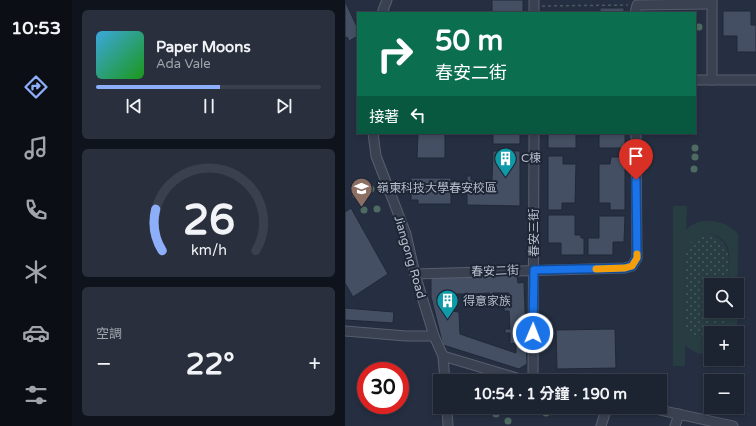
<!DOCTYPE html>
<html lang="zh-TW">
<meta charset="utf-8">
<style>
:root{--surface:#1c2331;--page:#292f3d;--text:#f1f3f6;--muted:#a0a4ab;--line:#3a404d;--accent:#8daff9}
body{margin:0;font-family:"Varela Round","Noto Sans TC",sans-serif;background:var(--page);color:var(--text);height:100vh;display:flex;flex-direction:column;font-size:15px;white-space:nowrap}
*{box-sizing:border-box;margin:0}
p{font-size:13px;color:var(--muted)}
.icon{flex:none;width:22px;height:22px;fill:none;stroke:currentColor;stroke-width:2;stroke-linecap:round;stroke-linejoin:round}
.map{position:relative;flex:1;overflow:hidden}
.side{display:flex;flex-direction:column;gap:10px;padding:10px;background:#0f131b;width:273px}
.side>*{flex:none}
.top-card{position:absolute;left:12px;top:12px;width:339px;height:122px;border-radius:0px;box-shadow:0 2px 6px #0003,0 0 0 1px var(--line);background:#0b6e4f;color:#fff;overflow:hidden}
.controls{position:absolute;left:359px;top:278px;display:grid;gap:8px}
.controls a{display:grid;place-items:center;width:40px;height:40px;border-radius:0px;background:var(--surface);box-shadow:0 2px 6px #0003,0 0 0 1px var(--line);font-size:20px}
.speed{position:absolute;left:12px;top:362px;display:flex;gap:8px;font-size:20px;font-weight:700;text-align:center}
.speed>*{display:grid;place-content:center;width:52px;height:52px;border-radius:50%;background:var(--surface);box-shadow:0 2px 6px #0003,0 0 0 1px var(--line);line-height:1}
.speed .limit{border:6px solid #d22;background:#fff;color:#111}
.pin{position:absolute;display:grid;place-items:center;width:34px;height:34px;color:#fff;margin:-41px -17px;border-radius:50% 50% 50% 0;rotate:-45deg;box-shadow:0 0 4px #0007}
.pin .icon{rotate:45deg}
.me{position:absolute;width:44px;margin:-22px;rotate:1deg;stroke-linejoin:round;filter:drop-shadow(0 0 3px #0008)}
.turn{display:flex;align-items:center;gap:14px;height:84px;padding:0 12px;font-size:18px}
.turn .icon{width:52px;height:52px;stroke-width:2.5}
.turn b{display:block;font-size:28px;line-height:34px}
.then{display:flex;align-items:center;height:38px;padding:0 12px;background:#0003;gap:8px;font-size:15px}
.big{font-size:30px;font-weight:700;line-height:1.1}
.side .card{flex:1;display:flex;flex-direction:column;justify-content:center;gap:6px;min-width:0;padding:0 14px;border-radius:6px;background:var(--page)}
.side .dial{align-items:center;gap:0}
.dial svg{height:104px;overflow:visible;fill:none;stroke:var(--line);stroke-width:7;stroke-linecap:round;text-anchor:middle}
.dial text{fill:var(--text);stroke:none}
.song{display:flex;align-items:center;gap:12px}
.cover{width:48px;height:48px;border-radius:6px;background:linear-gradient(135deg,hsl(200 70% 55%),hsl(120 70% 35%))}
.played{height:4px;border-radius:2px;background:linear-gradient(90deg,var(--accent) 55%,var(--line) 55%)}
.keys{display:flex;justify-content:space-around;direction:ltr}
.heat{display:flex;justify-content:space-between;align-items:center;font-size:22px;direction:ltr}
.trip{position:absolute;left:88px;top:374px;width:234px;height:40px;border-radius:0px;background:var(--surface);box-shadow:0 2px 6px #0003,0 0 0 1px var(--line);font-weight:700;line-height:40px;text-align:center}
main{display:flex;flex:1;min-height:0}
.dock{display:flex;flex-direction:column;width:72px;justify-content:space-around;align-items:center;background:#0b0e14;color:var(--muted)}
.dock .icon{width:28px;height:28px}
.dock .on{color:var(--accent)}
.dock b{font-size:18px;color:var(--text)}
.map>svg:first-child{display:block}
.grass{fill:url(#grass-dots)}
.green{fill:#273d42}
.building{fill:#444f63;stroke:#202838;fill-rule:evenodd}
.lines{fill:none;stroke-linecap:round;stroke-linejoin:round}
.minor-casing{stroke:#575f6e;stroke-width:11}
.path{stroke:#465a5f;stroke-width:1.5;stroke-dasharray:3 3;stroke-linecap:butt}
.minor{stroke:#3a4151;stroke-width:9}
.tree{fill:#4d6b61}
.route-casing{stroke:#114b97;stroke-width:10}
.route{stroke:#1a73e8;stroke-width:7}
.slow{stroke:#f59e0b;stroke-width:7}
.labels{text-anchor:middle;stroke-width:4;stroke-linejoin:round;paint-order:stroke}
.poi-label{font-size:12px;fill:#b6bdcb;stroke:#1e2636;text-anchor:start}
.street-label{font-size:12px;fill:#b6bdcb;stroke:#1e2636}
</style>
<main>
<nav class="dock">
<b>10:53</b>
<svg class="icon on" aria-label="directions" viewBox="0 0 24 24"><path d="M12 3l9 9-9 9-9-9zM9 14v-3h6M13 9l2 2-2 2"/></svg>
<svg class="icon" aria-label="music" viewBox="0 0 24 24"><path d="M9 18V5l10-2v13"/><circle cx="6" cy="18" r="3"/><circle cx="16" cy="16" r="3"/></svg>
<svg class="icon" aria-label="phone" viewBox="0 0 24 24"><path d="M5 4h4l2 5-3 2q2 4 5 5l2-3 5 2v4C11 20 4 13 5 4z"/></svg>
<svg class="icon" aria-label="climate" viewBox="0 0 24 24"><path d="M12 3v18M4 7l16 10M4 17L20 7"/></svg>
<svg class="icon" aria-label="car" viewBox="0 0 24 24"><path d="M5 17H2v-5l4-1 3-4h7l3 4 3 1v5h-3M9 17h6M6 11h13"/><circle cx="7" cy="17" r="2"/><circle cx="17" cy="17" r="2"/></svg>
<svg class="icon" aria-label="filters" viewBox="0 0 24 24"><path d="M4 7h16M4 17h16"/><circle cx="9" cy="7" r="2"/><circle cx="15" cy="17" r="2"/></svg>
</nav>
<section class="side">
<div class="card">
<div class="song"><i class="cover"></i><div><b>Paper Moons</b><p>Ada Vale</p></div></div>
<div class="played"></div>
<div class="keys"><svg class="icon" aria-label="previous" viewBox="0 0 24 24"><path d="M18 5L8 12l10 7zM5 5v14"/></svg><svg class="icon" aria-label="pause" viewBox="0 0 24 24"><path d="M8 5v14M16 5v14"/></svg><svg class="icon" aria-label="next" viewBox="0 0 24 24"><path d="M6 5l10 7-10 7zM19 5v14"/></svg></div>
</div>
<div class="card dial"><svg viewBox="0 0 100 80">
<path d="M14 69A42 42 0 1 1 86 69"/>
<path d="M14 69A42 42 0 0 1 9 37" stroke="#8daff9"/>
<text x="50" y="56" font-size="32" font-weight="700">26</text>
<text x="50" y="72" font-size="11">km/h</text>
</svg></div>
<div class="card"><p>空調</p>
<div class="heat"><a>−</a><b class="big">22°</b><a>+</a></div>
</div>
</section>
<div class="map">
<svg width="411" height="426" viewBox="0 0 411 426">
<defs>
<pattern id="grass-dots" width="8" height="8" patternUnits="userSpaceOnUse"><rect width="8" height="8" fill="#273d42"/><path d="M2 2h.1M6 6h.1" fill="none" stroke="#44575c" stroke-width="1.8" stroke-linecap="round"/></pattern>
</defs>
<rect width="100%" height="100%" fill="#252f41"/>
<!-- grass -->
<path class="grass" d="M364 234C390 242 383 263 383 285H366V311H384V324L377 333H366V339C355 340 345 336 340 326L341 249C346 239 354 235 364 234Z"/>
<!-- green -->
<path class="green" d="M328 206H342L341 230C354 215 381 220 393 234L392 349V333H377L384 324V311H392V285H383C383 274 386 258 383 248 375 227 349 233 341 249L340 326C345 336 355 340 366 339V353C355 356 348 352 340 345V366H328Z"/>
<!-- building -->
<g class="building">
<rect x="147" y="0" width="31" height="13"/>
<polygon points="0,1 13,29 13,36 4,41 2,37 0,38"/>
<rect x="255" y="8" width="24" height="5"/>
<polygon points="378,11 406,11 406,25 411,25 411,52 392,52 392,36 378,36"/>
<polygon points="73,133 100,133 100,158 72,158"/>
<rect x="148" y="133" width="27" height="11"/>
<rect x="203" y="133" width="28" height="15"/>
<rect x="254" y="133" width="26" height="15"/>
<polygon points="148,151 175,151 175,206 122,205 122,176 126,176 126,180 147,180"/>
<polygon points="203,156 218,156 218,164 231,164 230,203 217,203 217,210 203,210"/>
<polygon points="266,157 280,157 280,210 265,210 265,203 254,203 254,164 265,164"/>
<polygon points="66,178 106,178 106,204 73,204 73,200 66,200"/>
<polygon points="6,208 43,274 8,297 0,283 0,212"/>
<polygon points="203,215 230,215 230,235 236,235 236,238 239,238 239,255 216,255 216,243 203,243"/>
<polygon points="254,216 280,216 279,242 268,242 268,255 243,255 243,238 254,238"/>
<path d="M172 276 173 283 179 282 182 364 174 369 98 345 86 297V277ZM145 293V298H149L148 293H164V307H159V311H164L165 329H160V333H165V344L171 343V353L115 334 114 312 107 311V294H123V298H127V294Z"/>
<polygon points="0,308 49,312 48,323 0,320"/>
<polygon points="270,329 271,368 212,369 211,330"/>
</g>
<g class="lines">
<defs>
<g id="minor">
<polyline points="367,0 367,80"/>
<polyline points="37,13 42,0"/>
<polyline points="189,13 189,0"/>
<polyline points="290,13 292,5 367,4"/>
<polyline points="350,80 411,80"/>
<polyline points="28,133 31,156 61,234 70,274 89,336 98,356 100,381"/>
<polyline points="70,274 280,268 287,266 292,258 291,133"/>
<polyline points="0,331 61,336 89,336"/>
<polyline points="98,356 182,381"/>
<polyline points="188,381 189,133"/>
<polyline points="102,407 103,426"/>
<polyline points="301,407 388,426"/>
<polyline points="256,426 262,407"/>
<polyline points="330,426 334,414"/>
</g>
</defs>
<!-- minor casing -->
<use href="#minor" class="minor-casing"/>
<!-- path -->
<polyline class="path" points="197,6 283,5"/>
<!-- minor -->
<use href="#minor" class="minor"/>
</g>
<!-- trees -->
<g class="tree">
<circle cx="354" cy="27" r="3.5"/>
<circle cx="350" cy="148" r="3.5"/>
<circle cx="350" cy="157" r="3.5"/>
<circle cx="349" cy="169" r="3.5"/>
<circle cx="26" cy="189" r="3.5"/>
<circle cx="11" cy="195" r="3.5"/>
<circle cx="32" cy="209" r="3.5"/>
<circle cx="19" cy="210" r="3.5"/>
<circle cx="139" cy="411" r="3.5"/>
<circle cx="201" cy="413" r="3.5"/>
<circle cx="151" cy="414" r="3.5"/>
<circle cx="163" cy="421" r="3.5"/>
</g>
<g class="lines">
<defs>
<polyline id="route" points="188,333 189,270 280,268 287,266 292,258 291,180"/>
</defs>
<!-- route casing -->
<use href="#route" class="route-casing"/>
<!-- route -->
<use href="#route" class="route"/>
<!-- slow -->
<polyline class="slow" points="251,269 280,268 287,266 292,258 292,254"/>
</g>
<!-- icons -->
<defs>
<symbol id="building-pin" viewBox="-11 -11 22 30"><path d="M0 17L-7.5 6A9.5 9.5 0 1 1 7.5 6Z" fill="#0f9aa8" stroke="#1e2636"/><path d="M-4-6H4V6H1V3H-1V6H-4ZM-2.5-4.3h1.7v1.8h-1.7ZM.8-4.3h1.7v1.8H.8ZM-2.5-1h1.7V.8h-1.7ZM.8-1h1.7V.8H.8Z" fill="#fff"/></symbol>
<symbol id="university-pin" viewBox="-11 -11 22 30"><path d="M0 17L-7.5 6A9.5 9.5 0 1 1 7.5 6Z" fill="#8d6e63" stroke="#1e2636"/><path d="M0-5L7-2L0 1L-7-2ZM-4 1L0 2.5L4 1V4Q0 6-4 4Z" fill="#fff"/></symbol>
</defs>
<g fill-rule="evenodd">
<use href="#building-pin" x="148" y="146" width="25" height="34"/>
<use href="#university-pin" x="4" y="176" width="25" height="34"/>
<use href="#building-pin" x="90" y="288" width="25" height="34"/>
</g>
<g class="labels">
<!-- poi labels -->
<g class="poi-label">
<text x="176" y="162">C棟</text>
<text x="32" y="192">嶺東科技大學春安校區</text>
<text x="118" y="305">得意家族</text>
</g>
<!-- street labels -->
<g class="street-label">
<text transform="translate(189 233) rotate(-90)" y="4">春安三街</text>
<text transform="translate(65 257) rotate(74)" y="4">Jiangong Road</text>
<text transform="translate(150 271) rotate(-2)" y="4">春安二街</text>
</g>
</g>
</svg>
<div class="controls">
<a><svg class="icon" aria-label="search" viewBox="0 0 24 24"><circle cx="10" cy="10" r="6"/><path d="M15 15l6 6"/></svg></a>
<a>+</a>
<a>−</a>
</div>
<div class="speed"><div class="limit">30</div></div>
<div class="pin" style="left:291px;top:180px;background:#d93025"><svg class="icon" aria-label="arrive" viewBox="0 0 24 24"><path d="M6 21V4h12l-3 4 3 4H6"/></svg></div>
<svg class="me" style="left:188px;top:333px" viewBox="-20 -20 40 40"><circle r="17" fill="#1a73e8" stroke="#fff" stroke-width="3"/><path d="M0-11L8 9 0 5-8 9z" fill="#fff"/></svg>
<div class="trip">10:54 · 1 分鐘 · 190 m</div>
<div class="top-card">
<div class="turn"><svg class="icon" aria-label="right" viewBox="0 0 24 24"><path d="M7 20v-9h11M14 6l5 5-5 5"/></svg><div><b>50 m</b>春安二街</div></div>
<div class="then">接著<svg class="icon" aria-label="left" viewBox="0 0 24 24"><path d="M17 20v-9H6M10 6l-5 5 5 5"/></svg></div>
</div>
</div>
</main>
